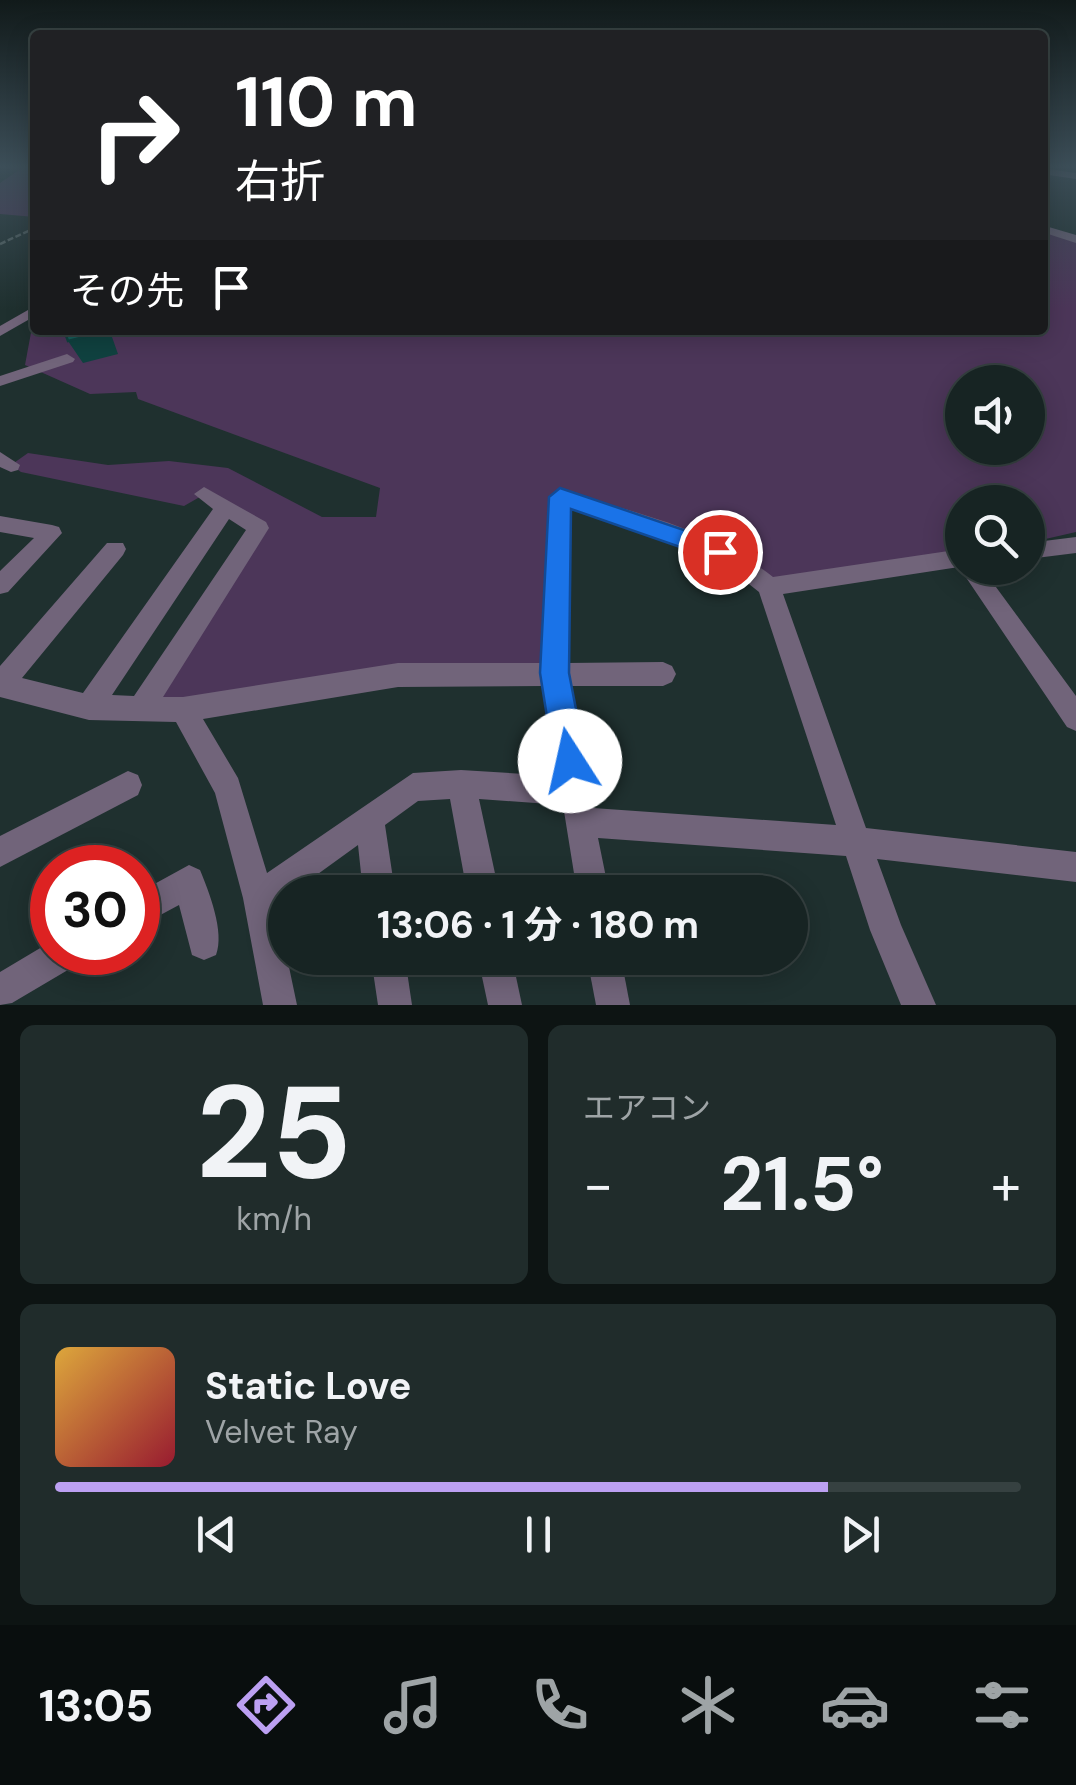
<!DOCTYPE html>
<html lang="ja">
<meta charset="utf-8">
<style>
:root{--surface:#172423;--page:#202c2b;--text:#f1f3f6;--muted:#9ea4a6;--line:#364141;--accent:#bca0f2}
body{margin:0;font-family:"DM Sans","Noto Sans JP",sans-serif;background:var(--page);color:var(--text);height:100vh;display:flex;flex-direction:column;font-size:38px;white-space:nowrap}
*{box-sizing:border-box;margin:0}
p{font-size:32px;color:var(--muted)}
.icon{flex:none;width:55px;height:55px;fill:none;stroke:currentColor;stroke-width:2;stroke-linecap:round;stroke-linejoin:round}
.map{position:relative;height:1005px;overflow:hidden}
.side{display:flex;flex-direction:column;gap:20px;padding:20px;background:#0d1413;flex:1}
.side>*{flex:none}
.guide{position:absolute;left:30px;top:30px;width:1018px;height:305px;border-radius:10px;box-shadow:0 5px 25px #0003,0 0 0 2px var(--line);background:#202124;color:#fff;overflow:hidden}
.buttons{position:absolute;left:945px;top:365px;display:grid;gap:20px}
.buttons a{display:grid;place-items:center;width:100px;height:100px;border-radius:50%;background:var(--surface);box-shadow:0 5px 25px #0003,0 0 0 2px var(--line);font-size:50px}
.speed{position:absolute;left:30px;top:845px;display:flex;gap:20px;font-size:50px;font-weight:700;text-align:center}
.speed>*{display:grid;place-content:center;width:130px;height:130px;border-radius:50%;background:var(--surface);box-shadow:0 5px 25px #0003,0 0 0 2px var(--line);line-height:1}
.speed .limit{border:15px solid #d22;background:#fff;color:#111}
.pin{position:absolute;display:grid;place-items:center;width:85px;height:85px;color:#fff;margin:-42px;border:5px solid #fff;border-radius:50%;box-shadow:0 2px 10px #0007}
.me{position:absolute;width:110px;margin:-55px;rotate:350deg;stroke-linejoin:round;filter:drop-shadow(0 0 8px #0008)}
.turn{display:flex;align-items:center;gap:35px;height:210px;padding:0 40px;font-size:45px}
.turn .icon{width:130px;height:130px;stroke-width:2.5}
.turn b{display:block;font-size:70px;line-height:85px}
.then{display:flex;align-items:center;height:95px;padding:0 40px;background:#0003;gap:20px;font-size:38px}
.big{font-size:75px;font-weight:700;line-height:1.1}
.side .widget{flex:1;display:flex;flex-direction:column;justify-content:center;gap:15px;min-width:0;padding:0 35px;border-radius:15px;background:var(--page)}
.side .dial{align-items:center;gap:0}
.dial b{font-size:130px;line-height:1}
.song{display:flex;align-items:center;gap:30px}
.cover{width:120px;height:120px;border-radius:15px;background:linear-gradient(135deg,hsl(40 70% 55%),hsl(350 70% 35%))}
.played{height:10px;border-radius:5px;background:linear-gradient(90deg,var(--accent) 80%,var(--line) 80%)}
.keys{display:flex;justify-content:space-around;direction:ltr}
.heat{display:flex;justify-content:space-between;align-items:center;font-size:55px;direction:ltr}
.side .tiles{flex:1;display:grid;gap:20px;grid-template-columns:1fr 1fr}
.widget:last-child{grid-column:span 2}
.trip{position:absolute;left:268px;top:875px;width:540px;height:100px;border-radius:50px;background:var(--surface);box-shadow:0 5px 25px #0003,0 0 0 2px var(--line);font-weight:700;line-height:100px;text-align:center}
.menu{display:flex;height:160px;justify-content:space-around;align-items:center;background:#090e0e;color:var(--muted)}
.menu .icon{width:70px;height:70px}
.menu .on{color:var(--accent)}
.menu b{font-size:45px;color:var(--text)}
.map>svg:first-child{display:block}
.green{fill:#4c3659;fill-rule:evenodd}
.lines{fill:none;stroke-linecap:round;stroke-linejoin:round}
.path{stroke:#586766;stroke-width:2.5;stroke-dasharray:6 2.5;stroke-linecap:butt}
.minor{fill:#71647a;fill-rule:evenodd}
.shaded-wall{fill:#104240}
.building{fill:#175e5b;stroke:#104240;stroke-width:2.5}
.route{fill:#1a73e8;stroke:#114b97;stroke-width:2.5}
</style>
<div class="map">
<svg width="1076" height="1005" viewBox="0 0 1076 1005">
<rect width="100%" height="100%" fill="#1f302f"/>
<!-- green -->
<g class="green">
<polygon points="0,168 35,168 35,217 0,214 0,183 19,170"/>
<path d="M1043 230 1076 239V532L1028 543V502H962V558L769 587 720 552 561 497 554 673 140 709 259 528 205 494 184 506 21 472 11 465 28 453 108 465 169 461 228 468 322 517H376L380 488 138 399 136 392 90 394 25 365 35 311V330H1042ZM962 382H1028V448H962Z"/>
</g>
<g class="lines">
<!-- path -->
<polyline class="path" points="0,244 35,228"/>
<!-- minor -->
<g class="minor">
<polygon points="1042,168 1076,173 1076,179 1042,174"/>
<polygon points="1042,225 1076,235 1076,243 1042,232"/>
<polygon points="35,306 35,316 0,336 0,326"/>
<polygon points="67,354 75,359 73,362 0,386 0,376"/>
<polygon points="0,452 20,465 18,470 11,472 0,467"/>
<path d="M204 487 266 522 269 528 163 697H183L398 663H542L550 497 560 490C632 512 713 529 773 577L962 549V568H982L1076 696V731L1067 727 959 567 783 594 866 828 1076 852V882L877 859 901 925 936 1005H901L870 930 846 856 598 838 609 892H577L563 805 479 799 499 892H467L450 799 418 801 385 825 395 892H363L358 845 293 892H285V898L276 905 297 1005H263L243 898 215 793 176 722 89 720 0 697V666L107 543H123L126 549 123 555 22 678 83 693 213 509 194 494ZM570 508C636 530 705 546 759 592L836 825 593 808 569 686H663L672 682 676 674 672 666 663 662 567 663ZM229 519 246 530 134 696 112 695ZM544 686 558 776 461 770 413 773 267 873 238 778 203 719 398 687Z"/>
<polygon points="0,516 52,525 59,527 62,533 8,592 0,594 0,571 34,538 0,532"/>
<polygon points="1076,537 1076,553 1028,559 1028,543"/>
<polygon points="128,771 138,775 142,785 138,795 0,867 0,836"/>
<path d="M189 865 200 870C209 892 225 932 216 955L204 960 192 955 179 905 138 927V893Z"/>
<polygon points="52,941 52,952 82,952 78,964 12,1003 0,1005 0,972"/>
<polygon points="371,958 405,958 412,1005 378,1005"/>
<polygon points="478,958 512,958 522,1005 488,1005"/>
<polygon points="587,958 621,958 630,1005 596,1005"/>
</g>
</g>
<!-- shaded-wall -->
<polygon class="shaded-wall" points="104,330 138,330 112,337 118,354 83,363 68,341"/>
<!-- building -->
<polygon class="building" points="64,330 104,330 104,332 68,341"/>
<!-- sky -->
<linearGradient id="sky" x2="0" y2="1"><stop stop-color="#111a1a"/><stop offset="0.54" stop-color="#3c4e58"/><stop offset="1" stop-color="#3c4e58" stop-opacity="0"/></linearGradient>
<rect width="1076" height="309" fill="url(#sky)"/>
<!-- route -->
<polygon class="route" points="560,488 728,545 732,552 728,559 720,561 571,509 569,673 586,761 581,772 570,777 559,772 554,761 540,673 549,497"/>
</svg>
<div class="buttons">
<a><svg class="icon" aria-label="sound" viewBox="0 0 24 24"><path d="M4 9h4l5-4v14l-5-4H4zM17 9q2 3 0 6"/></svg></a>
<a><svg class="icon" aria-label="search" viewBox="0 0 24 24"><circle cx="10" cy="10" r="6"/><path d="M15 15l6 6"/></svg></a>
</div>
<div class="speed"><div class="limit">30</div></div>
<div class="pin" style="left:720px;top:552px;background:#d93025"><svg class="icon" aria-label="arrive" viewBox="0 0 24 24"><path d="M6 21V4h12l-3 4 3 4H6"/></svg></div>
<svg class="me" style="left:570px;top:761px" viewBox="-20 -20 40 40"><circle r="19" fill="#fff"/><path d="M0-13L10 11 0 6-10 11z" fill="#1a73e8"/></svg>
<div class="trip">13:06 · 1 分 · 180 m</div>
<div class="guide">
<div class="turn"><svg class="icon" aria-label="right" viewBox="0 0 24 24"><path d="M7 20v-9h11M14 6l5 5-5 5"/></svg><div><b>110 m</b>右折</div></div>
<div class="then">その先<svg class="icon" aria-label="arrive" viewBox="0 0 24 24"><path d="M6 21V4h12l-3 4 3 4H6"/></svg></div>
</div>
</div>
<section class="side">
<div class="tiles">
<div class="widget dial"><b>25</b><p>km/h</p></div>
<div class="widget"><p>エアコン</p>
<div class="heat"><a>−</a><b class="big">21.5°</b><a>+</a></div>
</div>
<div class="widget">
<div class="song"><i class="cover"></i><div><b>Static Love</b><p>Velvet Ray</p></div></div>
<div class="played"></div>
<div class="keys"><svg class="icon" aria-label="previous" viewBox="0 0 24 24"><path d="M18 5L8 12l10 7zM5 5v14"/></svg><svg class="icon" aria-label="pause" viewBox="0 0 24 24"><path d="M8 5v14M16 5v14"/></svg><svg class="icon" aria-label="next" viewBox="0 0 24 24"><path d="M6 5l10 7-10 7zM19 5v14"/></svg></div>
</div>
</div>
</section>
<nav class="menu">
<b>13:05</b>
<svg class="icon on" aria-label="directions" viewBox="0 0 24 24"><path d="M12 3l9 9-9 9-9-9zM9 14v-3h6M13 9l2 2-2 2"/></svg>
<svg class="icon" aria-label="music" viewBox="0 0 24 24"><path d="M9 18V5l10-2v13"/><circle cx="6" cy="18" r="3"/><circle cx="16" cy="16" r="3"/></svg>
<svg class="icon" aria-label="phone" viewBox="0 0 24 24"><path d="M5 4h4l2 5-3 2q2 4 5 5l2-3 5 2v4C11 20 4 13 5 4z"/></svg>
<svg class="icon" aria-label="climate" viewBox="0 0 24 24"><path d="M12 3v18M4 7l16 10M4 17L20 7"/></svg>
<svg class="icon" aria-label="car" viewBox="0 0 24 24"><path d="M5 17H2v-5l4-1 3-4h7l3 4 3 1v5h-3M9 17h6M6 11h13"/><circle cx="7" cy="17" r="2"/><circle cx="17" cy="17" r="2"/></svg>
<svg class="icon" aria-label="filters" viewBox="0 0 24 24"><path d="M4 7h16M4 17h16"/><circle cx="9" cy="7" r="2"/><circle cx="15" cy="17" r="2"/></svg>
</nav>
